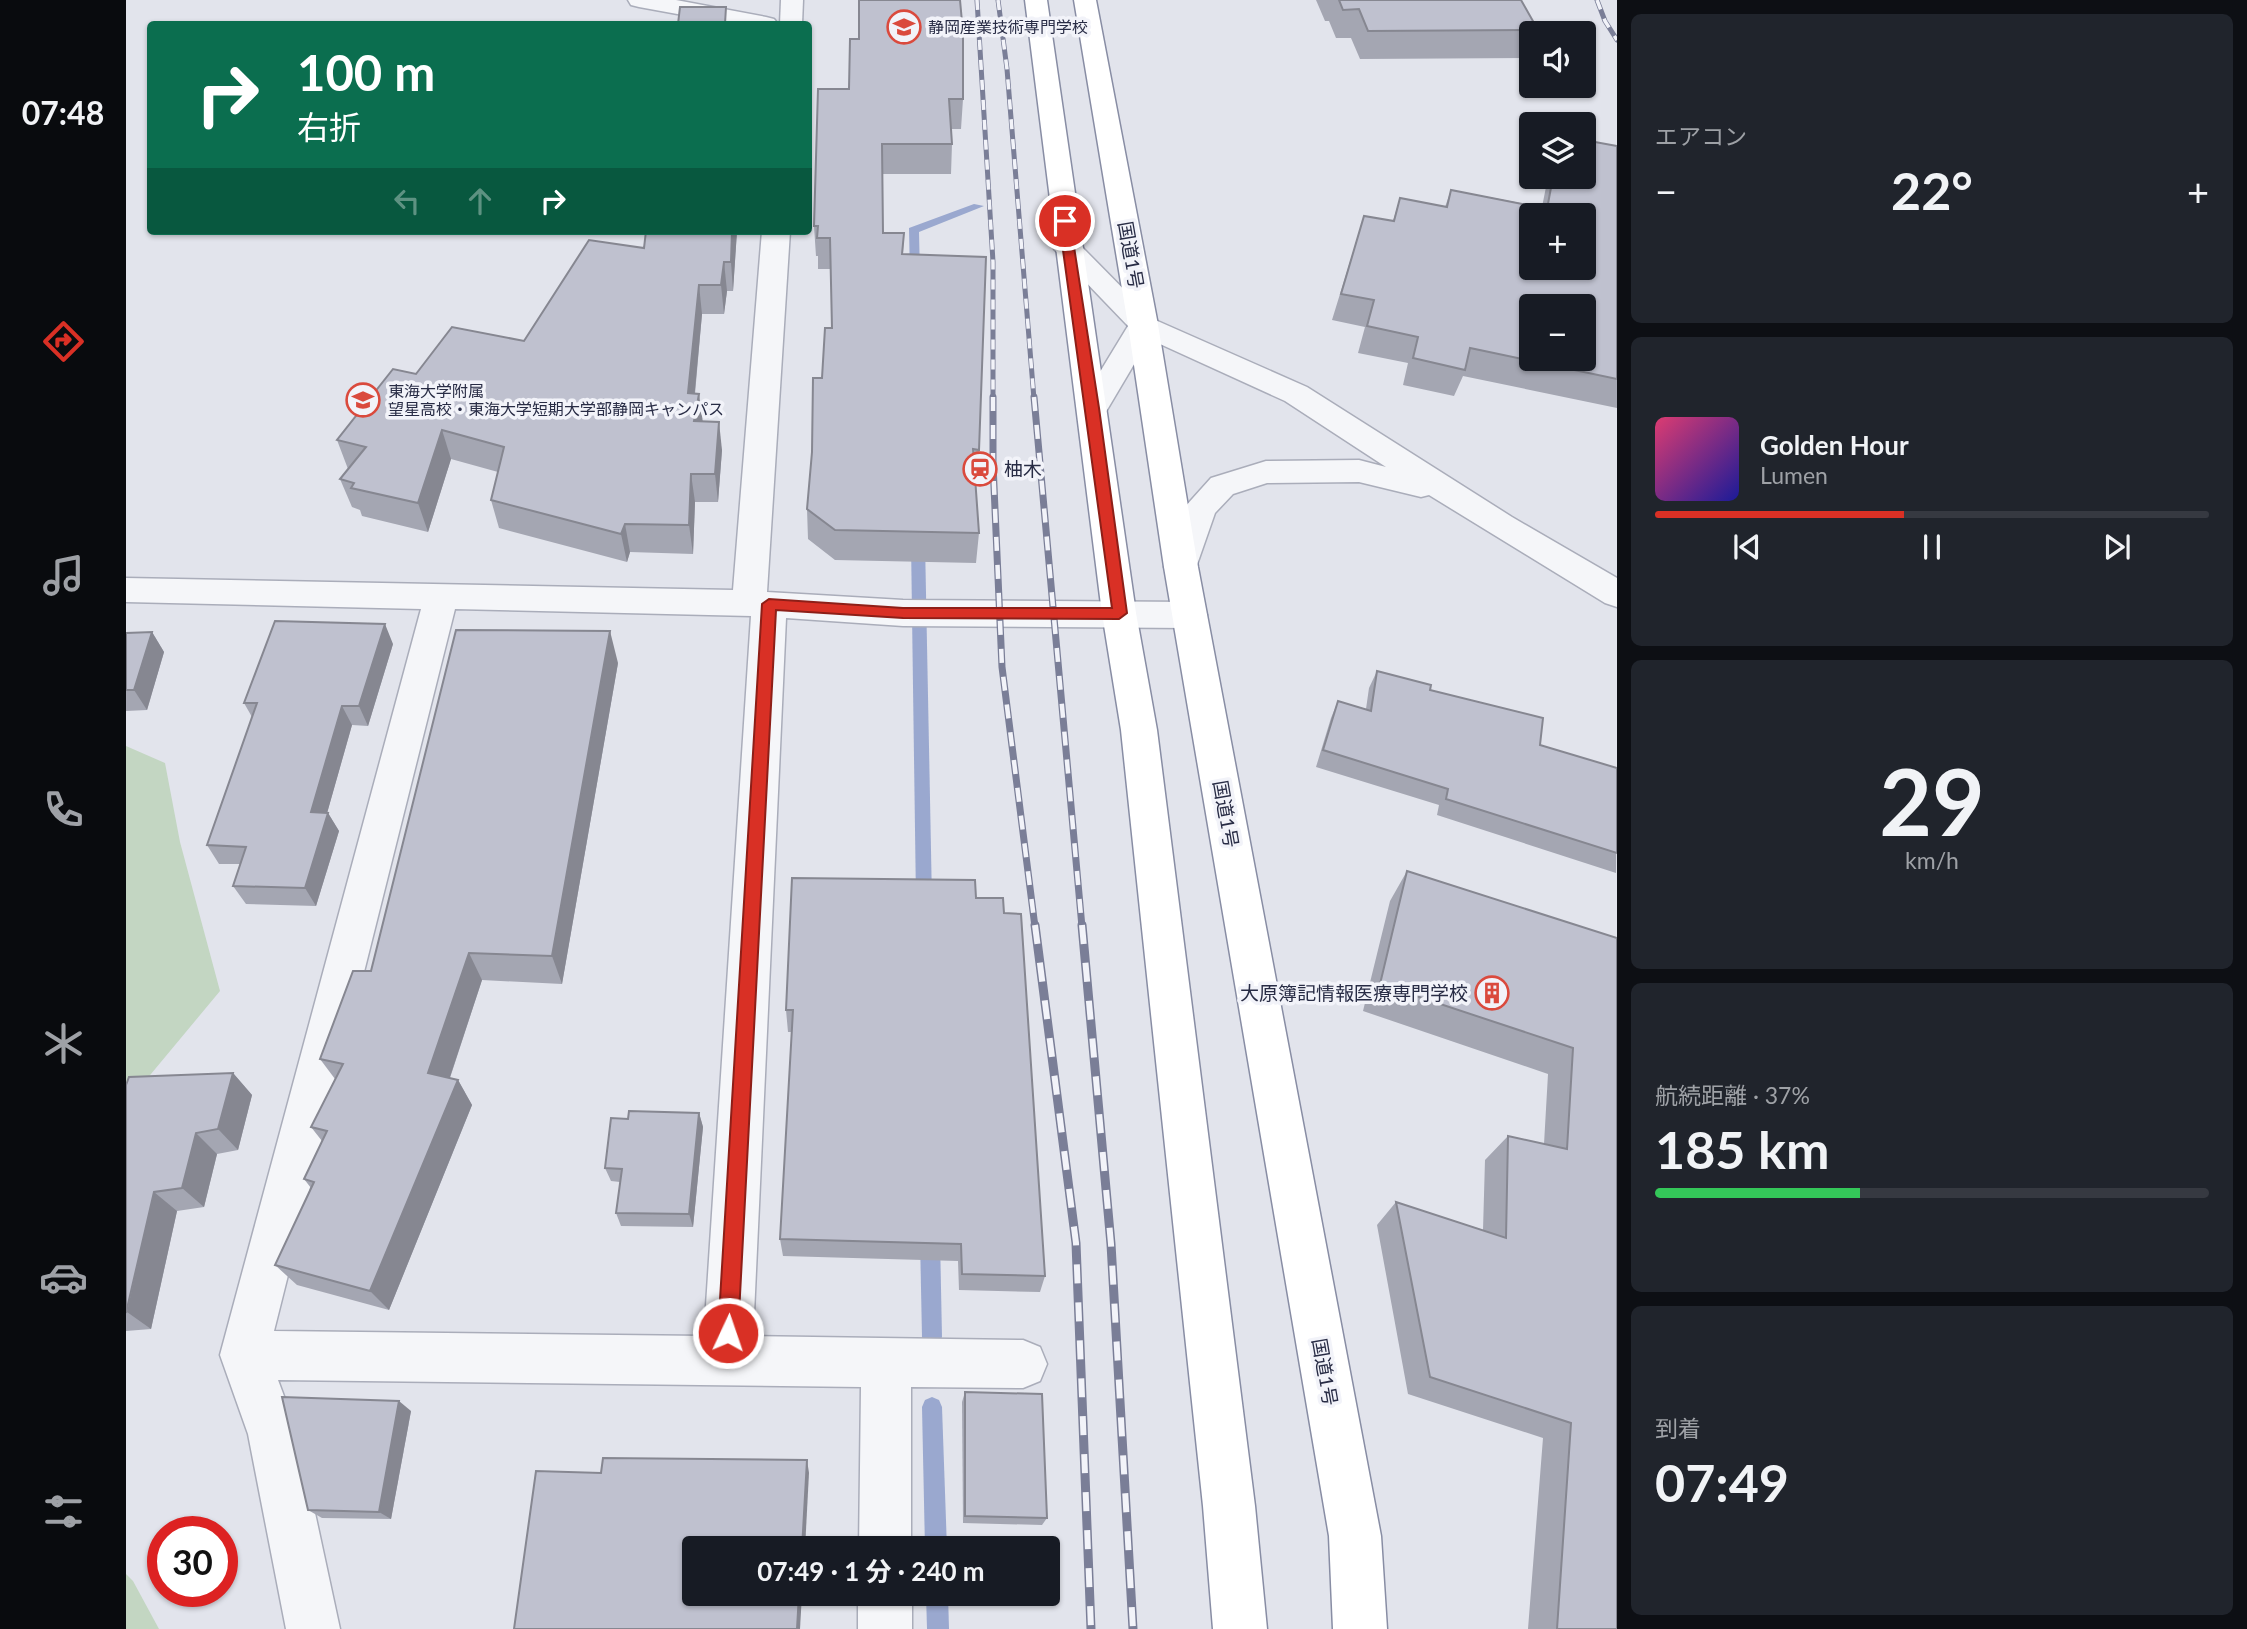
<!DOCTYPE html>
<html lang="ja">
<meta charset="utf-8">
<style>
:root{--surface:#171b24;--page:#20242c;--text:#f1f3f6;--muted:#9ea1a6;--line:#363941;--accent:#d93025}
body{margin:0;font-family:Lato,"Noto Sans JP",sans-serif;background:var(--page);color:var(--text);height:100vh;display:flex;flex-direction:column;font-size:26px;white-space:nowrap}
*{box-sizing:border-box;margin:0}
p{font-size:23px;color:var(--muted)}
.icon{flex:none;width:38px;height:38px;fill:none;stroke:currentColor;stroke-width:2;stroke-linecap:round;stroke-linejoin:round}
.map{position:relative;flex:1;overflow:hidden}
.details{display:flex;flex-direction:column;gap:14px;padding:14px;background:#0d0f14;width:630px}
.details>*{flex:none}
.hud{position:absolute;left:21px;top:21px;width:665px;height:214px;border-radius:7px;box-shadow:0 2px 5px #0004;background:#0b6e4f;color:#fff;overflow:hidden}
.controls{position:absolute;left:1393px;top:21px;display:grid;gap:14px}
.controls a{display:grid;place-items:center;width:77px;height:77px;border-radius:7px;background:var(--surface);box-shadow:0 2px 5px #0004;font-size:35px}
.speed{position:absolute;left:21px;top:1516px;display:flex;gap:14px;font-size:35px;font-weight:700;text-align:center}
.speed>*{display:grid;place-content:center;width:91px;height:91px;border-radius:50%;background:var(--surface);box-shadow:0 2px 5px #0004;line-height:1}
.speed .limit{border:10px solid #d22;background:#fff;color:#111}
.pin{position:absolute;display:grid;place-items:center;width:60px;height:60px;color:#fff;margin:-30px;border:4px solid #fff;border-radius:50%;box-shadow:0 2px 7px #0007}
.me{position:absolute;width:77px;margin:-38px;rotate:3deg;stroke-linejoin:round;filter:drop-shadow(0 0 5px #0008)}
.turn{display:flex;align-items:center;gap:24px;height:147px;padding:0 35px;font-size:32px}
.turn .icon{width:91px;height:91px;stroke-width:2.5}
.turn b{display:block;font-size:49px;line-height:60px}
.lanes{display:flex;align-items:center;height:66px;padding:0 35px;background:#0003;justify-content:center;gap:35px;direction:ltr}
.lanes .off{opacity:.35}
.big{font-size:52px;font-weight:700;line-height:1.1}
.details .tile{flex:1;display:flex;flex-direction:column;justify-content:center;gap:10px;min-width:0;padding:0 24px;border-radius:10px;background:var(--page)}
.details .dial{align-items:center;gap:0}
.dial b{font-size:91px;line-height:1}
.song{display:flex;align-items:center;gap:21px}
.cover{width:84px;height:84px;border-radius:10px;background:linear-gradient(135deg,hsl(340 70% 55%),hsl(240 70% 35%))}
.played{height:7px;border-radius:4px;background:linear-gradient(90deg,var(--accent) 45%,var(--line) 45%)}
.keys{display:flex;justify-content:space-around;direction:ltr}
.heat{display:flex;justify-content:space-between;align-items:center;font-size:38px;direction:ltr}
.charge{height:10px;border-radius:5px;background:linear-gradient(90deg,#34c759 37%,var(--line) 0)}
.trip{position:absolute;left:556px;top:1536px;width:378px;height:70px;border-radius:7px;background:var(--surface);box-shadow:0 2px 5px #0004;font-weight:700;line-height:70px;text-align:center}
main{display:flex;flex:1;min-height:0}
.dock{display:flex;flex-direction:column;width:126px;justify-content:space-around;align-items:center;background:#090b0e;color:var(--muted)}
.dock .icon{width:49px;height:49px}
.dock .active{color:var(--accent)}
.dock b{font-size:32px;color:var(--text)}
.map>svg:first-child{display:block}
.green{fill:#c3d6c2}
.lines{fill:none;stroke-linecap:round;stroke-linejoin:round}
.stream{fill:#9aa8cf;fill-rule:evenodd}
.minor-casing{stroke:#aaadba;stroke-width:3}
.highway-casing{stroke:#888da4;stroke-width:3}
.minor{fill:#f5f6f9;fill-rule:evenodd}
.highway{fill:#fff;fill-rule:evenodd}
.rail-far2-casing{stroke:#7a7e97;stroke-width:5}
.rail-far1-casing{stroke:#7a7e97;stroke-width:7}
.rail-casing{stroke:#7a7e97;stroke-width:9}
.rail-far2{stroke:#f2f3f9;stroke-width:3.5;stroke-dasharray:10;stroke-linecap:butt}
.rail-far1{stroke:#f2f3f9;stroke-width:4.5;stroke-dasharray:14;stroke-linecap:butt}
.rail{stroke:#f2f3f9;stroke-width:6;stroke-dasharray:19;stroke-linecap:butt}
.wall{fill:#a4a6b2}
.shaded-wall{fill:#868791}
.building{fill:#bfc1cf;stroke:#868791;stroke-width:2;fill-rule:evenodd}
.route{fill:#d93025;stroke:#8d1f18;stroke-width:2}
.labels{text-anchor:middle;stroke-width:7;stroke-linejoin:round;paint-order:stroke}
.far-poi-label{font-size:16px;fill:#282c45;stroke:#f2f3f9;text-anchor:start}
.street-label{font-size:19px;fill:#282c45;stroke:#f2f3f9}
.poi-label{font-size:19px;fill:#282c45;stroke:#f2f3f9;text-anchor:start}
</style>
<main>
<nav class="dock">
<b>07:48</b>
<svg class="icon active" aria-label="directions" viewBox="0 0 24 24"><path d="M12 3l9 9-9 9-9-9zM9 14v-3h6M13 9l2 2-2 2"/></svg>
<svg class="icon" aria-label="music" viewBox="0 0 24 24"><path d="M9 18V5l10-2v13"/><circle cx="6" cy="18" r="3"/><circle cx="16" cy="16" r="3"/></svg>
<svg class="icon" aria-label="phone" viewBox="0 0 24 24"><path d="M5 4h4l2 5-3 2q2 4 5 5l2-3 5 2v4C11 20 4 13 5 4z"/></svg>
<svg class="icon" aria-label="climate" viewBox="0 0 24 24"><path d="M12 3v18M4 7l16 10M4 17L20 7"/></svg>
<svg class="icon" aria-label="car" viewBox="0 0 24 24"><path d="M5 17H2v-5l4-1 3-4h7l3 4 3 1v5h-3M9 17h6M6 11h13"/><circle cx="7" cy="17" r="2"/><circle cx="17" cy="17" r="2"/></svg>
<svg class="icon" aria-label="filters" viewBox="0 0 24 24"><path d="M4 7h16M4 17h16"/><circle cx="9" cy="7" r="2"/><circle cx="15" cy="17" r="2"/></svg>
</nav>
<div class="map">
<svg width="1491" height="1629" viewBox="0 0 1491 1629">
<rect width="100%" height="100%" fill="#e2e4ec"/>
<!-- green -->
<g class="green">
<polygon points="0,746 39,763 54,842 94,991 0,1104"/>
<polygon points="0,1574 7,1581 33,1629 0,1629"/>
</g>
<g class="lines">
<!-- stream -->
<g class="stream">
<polygon points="848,204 858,206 793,232 794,275 788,278 784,277 783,228"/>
<polygon points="792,537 799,542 806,901 804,906 798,908 792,906 790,901 785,542"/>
<polygon points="804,1229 811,1231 814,1238 816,1337 813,1344 806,1347 799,1344 796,1337 794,1238 797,1231"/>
<polygon points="806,1397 813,1400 816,1407 821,1549 799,1549 796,1407 799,1400"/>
<polygon points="800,1594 822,1594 823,1629 801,1629"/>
</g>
<defs>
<g id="minor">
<polygon points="502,0 550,0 640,17 648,19 652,24 606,24 513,7 505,5"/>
<polygon points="655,0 677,0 676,24 654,24"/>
<path d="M636 231H664L641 592 777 600 1064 602 1076 606 1081 615 1076 624 1064 628 777 626 660 618 627 1336 897 1340 914 1347 921 1364 914 1381 897 1388 785 1387V1549H733L735 1387 152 1380 172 1434 214 1629H160L122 1434 94 1355 295 609 0 602V578L607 590ZM329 609 625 616 578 1336 148 1331Z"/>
<polygon points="942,241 952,243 1027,319 1181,387 1386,517 1491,578 1491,607 1479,603 1303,495 1295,497 1233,482 1141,483 1107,494 1089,513 1067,576 1055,579 1043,576 1038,567 1058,508 1085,478 1140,461 1233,460 1260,467 1159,401 1023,339 978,415 967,418 956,415 952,408 1002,326 928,249 932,243"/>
<rect x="732" y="1594" width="54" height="35"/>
</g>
<g id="highway">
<polygon points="899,0 921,0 1010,613 1031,730 1129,1506 1141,1629 1087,1629 1077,1506 995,730 976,613"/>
<polygon points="948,0 970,0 1032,325 1072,567 1255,1536 1261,1629 1207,1629 1203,1536 1038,567 1002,325"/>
</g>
</defs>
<!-- minor casing -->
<use href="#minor" class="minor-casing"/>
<!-- highway casing -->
<use href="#highway" class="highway-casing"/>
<!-- minor -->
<use href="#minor" class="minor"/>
<!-- highway -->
<use href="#highway" class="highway"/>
<defs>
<g id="rail-far2">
<polyline points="851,0 867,262 867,399"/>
<polyline points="872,0 881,69 908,399"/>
<polyline points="1471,0 1479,21 1491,40"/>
</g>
<g id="rail-far1">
<polyline points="867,397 867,464 876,667 909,927"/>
<polyline points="908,397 956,927"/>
</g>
<g id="rail">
<polyline points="909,925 950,1243 965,1629"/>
<polyline points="956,925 985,1244 1007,1629"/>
</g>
</defs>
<!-- rail-far2 casing -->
<use href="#rail-far2" class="rail-far2-casing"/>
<!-- rail-far1 casing -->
<use href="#rail-far1" class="rail-far1-casing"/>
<!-- rail casing -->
<use href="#rail" class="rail-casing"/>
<!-- rail-far2 -->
<use href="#rail-far2" class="rail-far2"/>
<!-- rail-far1 -->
<use href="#rail-far1" class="rail-far1"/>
<!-- rail -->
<use href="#rail" class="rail"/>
</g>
<!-- wall -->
<g class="wall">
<polygon points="1190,0 1395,0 1412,30 1410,33 1405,33 1405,47 1401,58 1234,59 1225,38 1210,38 1203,21 1199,21"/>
<polygon points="723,89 837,99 835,129 825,129 826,144 825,174 756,174 757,233 778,233 777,254 853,450 851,480 849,480 853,533 850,563 709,560 682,539 681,509 696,378 706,328 705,269 692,269 692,256 690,256 688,226"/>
<polygon points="1491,146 1491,408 1337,376 1328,396 1277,385 1282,363 1232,353 1239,327 1206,320 1238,216 1267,221 1274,198 1319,207 1325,190 1416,207 1422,177 1458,177"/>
<polygon points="611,231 607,291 601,291 598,314 576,314 569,394 576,421 596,450 592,502 569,502 567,554 504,552 501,562 373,528 365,500 372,472 325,459 302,532 236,516 234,510 226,507 214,479 222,469 211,440 290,374 398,341 518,248"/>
<polygon points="26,632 38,652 21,710 0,711 0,633"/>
<polygon points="267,644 242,726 226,725 201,813 202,813 213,831 190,906 120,904 107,886 114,864 93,864 81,845 126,717 118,703"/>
<polygon points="492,663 436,984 356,980 324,1078 332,1080 346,1105 263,1310 171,1285 149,1265 185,1188 178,1179 196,1141 185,1127 209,1079 194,1059 245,971"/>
<polygon points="1251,671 1304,690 1414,745 1491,768 1490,873 1311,815 1313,805 1190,767 1205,718 1212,701 1240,709 1243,688"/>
<polygon points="1281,871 1491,938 1491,1629 1402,1629 1417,1438 1282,1394 1251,1225 1270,1202 1357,1230 1359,1160 1382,1136 1418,1144 1422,1074 1237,1011 1264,901"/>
<polygon points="850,898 878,913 919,1276 914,1292 833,1290 832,1261 657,1256 654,1239 666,1032 662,1032 660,1010"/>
<polygon points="107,1073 126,1095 112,1150 91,1154 78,1207 51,1211 25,1329 0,1331 0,1085"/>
<polygon points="573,1113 577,1127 567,1227 495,1226 490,1213 494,1182 485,1181 479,1168 502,1119"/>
<polygon points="839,1392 921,1518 916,1525 837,1523 836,1402"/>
<polygon points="285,1411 265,1519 196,1518 182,1510"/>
</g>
<!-- shaded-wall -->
<g class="shaded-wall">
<polygon points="606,231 611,231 607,291 605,262"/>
<polygon points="598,262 601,291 598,314 595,285"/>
<polygon points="573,285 576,314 566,422 562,393"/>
<polygon points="573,394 577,423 568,421"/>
<polygon points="593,422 596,450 592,502 589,474"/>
<polygon points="316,430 325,459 302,532 292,503"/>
<polygon points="565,474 569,502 567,554 563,525"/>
<polygon points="499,524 504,552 501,562 495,534"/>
<polygon points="259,624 267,644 242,726 233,706"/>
<polygon points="484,631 492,663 436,984 426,956"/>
<polygon points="26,632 38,652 21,710 8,690"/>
<polygon points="216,706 226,725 196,831 185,812"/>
<polygon points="202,813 213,831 190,906 179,888"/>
<polygon points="343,953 356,980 317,1098 302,1073"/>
<polygon points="107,1073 126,1095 112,1150 92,1129"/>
<polygon points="332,1080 346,1105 263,1310 244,1291"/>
<polygon points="573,1113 577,1127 567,1227 563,1214"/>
<polygon points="70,1133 91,1154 78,1207 56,1188"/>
<polygon points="28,1192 51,1211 25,1329 1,1312"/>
<polygon points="273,1401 285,1411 265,1519 253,1512"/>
<polygon points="681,1460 683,1473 679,1549 676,1549"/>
<polygon points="673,1594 676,1594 674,1629 671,1629"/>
</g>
<!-- building -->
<g class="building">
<polygon points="733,0 834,0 837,33 837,99 823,99 826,144 756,144 757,233 778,233 776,254 860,257 853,450 847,449 853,533 709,530 681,509 686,452 687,378 696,378 699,328 706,328 704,238 691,238 692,226 688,226 692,89 723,89 724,39 733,39"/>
<polygon points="1213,0 1395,0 1412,30 1242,31 1233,9 1217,10"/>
<polygon points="554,7 600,7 599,24 552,24"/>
<path d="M1458 140 1491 146V379L1344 348 1339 370 1287 358 1292 337 1241 326 1248 300 1215 294 1238 216 1268 221 1274 198 1321 207 1325 190 1421 209 1427 177H1458ZM1405 215H1458V268H1405ZM1405 306H1458V359H1405Z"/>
<polygon points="520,231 606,231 605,262 598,262 595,285 573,285 562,393 573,394 568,421 593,422 589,474 565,474 563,525 499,524 495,534 365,500 378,447 316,430 292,503 225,488 228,483 214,479 240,447 211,440 267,369 290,374 326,327 398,341 463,240 518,248"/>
<polygon points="149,621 259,624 233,706 216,706 185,812 202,813 179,888 107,886 120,847 81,845 131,703 118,703"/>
<polygon points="330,630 484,631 426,956 343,953 302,1073 332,1080 244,1291 149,1265 188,1182 178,1179 201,1131 185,1127 217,1064 194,1059 227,971 245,971"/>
<polygon points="26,632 8,690 0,690 0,633"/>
<polygon points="1251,671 1305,685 1304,690 1417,718 1414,745 1491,768 1491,853 1320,799 1322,789 1197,750 1212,701 1245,711"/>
<polygon points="1281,871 1491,938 1491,1629 1431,1629 1445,1423 1304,1377 1270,1202 1380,1238 1382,1136 1441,1149 1447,1048 1254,984"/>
<polygon points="666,878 849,880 850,898 877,898 878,913 895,914 919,1276 836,1274 835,1244 654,1239 667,1010 660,1010"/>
<polygon points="107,1073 92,1129 70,1133 56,1188 28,1192 0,1313 0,1085 3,1077"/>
<polygon points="503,1111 573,1113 563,1214 490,1213 496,1169 479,1168 485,1118 502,1119"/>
<polygon points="839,1392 916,1394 921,1518 839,1516"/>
<polygon points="156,1397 273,1401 253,1512 182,1510"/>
<polygon points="477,1458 681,1460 676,1549 569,1549 569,1594 673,1594 671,1629 388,1629 410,1471 475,1473"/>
</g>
<!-- route -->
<polygon class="route" points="939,218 944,221 973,408 1001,613 993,619 777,618 650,610 612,1333 609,1340 602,1343 595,1340 592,1333 636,604 643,599 777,608 986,608 933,221"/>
<!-- icons -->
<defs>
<symbol id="school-ring" viewBox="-11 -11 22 22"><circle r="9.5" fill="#f2f3f9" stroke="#da4a3d" stroke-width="1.5"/><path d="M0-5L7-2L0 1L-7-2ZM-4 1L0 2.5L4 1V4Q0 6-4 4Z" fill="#da4a3d"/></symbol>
<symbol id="station-ring" viewBox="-11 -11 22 22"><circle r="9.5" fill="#f2f3f9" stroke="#da4a3d" stroke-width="1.5"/><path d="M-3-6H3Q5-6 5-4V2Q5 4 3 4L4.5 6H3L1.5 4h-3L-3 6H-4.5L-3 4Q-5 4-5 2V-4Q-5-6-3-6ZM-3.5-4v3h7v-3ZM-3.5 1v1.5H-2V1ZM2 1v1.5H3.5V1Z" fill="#da4a3d"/></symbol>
<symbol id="building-ring" viewBox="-11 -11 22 22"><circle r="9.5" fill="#f2f3f9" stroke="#da4a3d" stroke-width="1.5"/><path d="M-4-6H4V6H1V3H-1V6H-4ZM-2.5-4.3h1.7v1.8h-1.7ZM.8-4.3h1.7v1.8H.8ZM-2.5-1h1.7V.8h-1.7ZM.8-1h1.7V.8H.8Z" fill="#da4a3d"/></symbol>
</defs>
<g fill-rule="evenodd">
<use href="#school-ring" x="759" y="8" width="38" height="38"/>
<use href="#school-ring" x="218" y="381" width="38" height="38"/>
<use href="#station-ring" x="835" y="450" width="38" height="38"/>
<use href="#building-ring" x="1347" y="974" width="38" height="38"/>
</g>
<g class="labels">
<!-- far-poi labels -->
<g class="far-poi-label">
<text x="802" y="33">静岡産業技術専門学校</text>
<text x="262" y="397">東海大学附属<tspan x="262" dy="18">望星高校・東海大学短期大学部静岡キャンパス</tspan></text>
</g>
<!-- street labels -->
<g class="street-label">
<text transform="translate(1005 255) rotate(80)" y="7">国道1号</text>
<text transform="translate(1100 814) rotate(80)" y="7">国道1号</text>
<text transform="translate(1199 1372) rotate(80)" y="7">国道1号</text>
</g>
<!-- poi labels -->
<g class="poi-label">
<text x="878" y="476">柚木</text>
<text x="1342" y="1000" text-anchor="end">大原簿記情報医療専門学校</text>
</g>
</g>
</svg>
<div class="controls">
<a><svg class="icon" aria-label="sound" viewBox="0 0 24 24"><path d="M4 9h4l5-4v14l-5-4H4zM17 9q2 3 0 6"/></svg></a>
<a><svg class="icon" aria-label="layers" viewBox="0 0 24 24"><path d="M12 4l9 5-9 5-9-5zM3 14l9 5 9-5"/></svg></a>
<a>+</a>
<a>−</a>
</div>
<div class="speed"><div class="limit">30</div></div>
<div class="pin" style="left:939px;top:221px;background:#d93025"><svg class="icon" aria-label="arrive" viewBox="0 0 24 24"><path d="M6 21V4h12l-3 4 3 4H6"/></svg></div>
<svg class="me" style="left:602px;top:1333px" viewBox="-20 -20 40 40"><circle r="17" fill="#d93025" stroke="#fff" stroke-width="3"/><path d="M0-11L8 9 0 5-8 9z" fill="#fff"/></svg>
<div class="trip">07:49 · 1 分 · 240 m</div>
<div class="hud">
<div class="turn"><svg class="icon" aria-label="right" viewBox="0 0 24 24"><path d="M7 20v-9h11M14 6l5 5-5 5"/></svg><div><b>100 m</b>右折</div></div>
<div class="lanes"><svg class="icon off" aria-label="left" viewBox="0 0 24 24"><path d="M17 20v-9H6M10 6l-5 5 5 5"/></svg><svg class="icon off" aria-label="ahead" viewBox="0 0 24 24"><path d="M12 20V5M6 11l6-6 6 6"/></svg><svg class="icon" aria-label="right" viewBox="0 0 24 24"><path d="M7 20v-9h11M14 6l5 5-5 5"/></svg></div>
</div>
</div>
<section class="details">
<div class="tile"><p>エアコン</p>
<div class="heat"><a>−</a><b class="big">22°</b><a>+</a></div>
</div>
<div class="tile">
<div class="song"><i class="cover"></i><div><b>Golden Hour</b><p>Lumen</p></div></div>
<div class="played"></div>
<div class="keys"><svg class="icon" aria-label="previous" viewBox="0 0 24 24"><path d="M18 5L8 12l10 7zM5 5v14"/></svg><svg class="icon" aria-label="pause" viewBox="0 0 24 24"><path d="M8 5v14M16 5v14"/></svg><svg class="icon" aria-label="next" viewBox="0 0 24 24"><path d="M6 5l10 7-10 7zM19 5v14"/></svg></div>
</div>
<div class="tile dial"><b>29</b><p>km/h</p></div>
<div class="tile"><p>航続距離 · 37%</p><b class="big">185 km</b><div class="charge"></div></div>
<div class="tile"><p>到着</p><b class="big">07:49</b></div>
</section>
</main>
